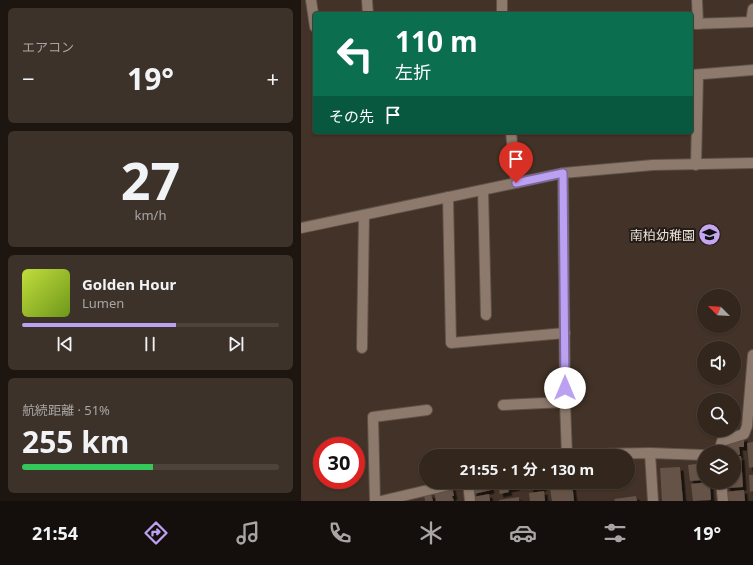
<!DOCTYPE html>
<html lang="ja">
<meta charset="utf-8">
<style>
:root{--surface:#32261d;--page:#3d322a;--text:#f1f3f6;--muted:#a8a5a4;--line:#4d433b;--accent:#bca0f2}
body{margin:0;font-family:"Noto Sans","Noto Sans JP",sans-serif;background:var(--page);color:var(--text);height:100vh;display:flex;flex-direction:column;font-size:15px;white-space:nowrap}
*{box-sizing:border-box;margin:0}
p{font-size:13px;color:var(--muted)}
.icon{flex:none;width:22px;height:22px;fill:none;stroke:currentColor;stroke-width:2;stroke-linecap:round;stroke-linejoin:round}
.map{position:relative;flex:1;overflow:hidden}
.sheet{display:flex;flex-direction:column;gap:8px;padding:8px;background:#1c1510;width:301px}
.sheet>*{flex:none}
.guide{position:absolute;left:12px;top:12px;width:380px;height:122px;border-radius:4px;box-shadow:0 1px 3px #0004,0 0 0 1px var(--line);background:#0b6e4f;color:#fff;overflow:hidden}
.needle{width:26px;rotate:294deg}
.buttons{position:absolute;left:396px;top:289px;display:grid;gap:8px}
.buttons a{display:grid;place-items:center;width:44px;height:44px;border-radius:50%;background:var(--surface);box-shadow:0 1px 3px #0004,0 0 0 1px var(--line);font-size:20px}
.speed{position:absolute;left:12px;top:437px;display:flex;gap:8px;font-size:20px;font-weight:700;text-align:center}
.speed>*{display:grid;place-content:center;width:52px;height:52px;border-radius:50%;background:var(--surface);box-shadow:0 1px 3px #0004,0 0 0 1px var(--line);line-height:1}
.speed .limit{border:6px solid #d22;background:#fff;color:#111}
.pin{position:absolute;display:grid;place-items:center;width:34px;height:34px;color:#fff;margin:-41px -17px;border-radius:50% 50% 50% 0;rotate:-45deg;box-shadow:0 0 4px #0007}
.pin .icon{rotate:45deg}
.me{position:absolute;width:44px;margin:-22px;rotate:0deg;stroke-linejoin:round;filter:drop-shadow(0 0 3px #0008)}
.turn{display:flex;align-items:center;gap:14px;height:84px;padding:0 16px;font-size:18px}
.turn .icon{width:52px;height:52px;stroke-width:2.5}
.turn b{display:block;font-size:28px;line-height:34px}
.then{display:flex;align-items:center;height:38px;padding:0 16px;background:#0003;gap:8px;font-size:15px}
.big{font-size:30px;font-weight:700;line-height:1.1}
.sheet .tile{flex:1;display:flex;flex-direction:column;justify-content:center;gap:6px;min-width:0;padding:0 14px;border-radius:6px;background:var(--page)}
.sheet .dial{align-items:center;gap:0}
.dial b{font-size:52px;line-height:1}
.song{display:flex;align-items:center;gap:12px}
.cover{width:48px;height:48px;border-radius:6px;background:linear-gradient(135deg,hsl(70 70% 55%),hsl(80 70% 35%))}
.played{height:4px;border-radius:2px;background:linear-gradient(90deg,var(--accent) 60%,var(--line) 60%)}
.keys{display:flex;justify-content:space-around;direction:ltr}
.heat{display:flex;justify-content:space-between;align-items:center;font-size:22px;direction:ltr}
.charge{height:6px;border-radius:3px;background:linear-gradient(90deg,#34c759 51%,var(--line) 0)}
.trip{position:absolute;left:118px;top:449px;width:216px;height:40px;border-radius:20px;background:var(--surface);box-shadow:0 1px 3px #0004,0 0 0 1px var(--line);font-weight:700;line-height:40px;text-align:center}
.menu{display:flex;height:64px;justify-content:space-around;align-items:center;background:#140f0c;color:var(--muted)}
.menu .icon{width:28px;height:28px}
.menu .current{color:var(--accent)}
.menu b{font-size:18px;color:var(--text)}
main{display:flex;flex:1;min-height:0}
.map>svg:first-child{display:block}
.building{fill:#655347;filter:url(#shadow)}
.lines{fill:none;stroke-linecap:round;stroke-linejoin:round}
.minor-casing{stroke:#5f5148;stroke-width:12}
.minor{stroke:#8d7a6d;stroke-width:10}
.route-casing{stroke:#7a689d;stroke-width:10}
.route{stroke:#bca0f2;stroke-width:7}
.labels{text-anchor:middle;stroke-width:4;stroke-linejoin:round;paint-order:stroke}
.poi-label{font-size:13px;fill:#ebe0d9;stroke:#231c17;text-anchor:end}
</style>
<main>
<section class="sheet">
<div class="tile"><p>エアコン</p>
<div class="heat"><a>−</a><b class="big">19°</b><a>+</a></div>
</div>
<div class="tile dial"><b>27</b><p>km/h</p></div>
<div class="tile">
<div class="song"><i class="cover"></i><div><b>Golden Hour</b><p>Lumen</p></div></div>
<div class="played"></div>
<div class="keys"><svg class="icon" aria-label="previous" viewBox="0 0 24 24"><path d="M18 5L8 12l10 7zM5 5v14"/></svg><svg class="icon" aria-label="pause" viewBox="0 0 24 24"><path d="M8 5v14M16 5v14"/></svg><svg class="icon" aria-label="next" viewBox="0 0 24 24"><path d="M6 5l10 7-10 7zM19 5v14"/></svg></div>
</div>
<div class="tile"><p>航続距離 · 51%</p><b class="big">255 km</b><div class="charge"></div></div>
</section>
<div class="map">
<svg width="452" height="501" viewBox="0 0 452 501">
<defs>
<filter id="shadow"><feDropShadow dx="3.5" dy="3.5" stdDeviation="0" flood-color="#0009"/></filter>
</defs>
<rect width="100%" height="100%" fill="#423227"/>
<!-- building -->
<g class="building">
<polygon points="443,437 443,447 438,447 439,455 433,455 433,452 425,452 424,447"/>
<polygon points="452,442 452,467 448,468 446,443"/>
<polygon points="440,456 442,487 426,488 425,482 433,482 433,457"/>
<polygon points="403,463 403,480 389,481 387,465"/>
<polygon points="379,467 382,501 361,501 359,468"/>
<polygon points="448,475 452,475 452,491 449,492"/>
<polygon points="170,482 188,482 190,490 173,494"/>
<polygon points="196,482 215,482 216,487 207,489 208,492 199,494"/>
<polygon points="228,482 242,482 242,488 229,490"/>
<polygon points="248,482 271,482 273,501 251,501"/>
<polygon points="407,482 408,486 409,486 410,500 392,501 390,484"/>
<polygon points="151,487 153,496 151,496 153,501 135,501 133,491"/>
<polygon points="443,490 444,501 425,501 424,492"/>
<polygon points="243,491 244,501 229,501 228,493"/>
<polygon points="130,494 132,501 124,501 123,495"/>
<polygon points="188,494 189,501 173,501 172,497"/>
<polygon points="335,496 336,501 314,501 313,499"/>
<polygon points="218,497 218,501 198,501 198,500"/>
</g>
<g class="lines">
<defs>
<g id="minor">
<polyline points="10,0 14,27"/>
<polyline points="66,0 67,14"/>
<polyline points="201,0 201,14"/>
<polyline points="396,0 397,24"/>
<polyline points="390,24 450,22 452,9"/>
<polyline points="390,75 452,70"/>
<polyline points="210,132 215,183"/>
<polyline points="395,165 397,75"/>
<polyline points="262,173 264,402 266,456"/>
<polyline points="182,190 185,315"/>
<polyline points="147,197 150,343 264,333"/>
<polyline points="0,228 262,173 352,165 452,163"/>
<polyline points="61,348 63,215"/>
<polyline points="202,405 264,402"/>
<polyline points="418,452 421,441 443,434 446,426 452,355"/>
<polyline points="349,453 352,501"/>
<polyline points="290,456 298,454 349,453 403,455"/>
<polyline points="167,482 169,501"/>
<polyline points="420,482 422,501"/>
<polyline points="74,501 72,417 126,410"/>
<polyline points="80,501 161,482"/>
</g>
</defs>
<!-- minor casing -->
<use href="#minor" class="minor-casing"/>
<!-- minor -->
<use href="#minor" class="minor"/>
</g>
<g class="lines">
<defs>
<polyline id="route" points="215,183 262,173 264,388"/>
</defs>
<!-- route casing -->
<use href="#route" class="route-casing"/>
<!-- route -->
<use href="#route" class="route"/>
</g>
<!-- icons -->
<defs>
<symbol id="school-disc" viewBox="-11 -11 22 22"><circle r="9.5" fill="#c6a6f0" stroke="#231c17"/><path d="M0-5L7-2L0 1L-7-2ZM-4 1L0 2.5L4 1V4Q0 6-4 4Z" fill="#111"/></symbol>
</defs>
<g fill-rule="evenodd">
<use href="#school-disc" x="396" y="222" width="25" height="25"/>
</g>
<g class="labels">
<!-- poi labels -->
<g class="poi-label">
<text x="394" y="240">南柏幼稚園</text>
</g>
</g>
</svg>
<div class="buttons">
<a><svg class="needle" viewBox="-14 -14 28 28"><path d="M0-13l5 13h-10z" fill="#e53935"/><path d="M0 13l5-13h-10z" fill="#a8a5a4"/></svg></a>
<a><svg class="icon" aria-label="sound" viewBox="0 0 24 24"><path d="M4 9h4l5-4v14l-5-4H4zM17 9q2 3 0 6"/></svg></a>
<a><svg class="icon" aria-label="search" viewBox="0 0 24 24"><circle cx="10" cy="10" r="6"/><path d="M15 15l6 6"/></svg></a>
<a><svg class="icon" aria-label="layers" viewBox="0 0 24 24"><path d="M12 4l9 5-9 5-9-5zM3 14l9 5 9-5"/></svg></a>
</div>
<div class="speed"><div class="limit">30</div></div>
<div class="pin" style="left:215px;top:183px;background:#d93025"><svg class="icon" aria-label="arrive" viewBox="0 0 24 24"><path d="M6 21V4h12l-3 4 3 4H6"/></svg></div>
<svg class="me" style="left:264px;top:388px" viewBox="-20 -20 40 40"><circle r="19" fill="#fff"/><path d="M0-13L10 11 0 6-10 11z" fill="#bca0f2"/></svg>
<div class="trip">21:55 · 1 分 · 130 m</div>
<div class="guide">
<div class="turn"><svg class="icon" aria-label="left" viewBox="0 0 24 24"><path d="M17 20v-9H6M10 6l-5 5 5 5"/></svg><div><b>110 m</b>左折</div></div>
<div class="then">その先<svg class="icon" aria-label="arrive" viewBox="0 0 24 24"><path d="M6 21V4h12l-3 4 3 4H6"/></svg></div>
</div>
</div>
</main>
<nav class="menu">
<b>21:54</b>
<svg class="icon current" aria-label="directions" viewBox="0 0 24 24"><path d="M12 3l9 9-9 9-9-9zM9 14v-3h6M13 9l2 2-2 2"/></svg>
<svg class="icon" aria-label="music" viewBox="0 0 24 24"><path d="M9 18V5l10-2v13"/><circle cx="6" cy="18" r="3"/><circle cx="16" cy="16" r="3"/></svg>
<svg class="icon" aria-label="phone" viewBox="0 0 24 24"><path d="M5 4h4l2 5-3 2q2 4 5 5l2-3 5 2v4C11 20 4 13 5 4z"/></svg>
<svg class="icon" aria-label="climate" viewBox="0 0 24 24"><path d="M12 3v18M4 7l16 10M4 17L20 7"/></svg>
<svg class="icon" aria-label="car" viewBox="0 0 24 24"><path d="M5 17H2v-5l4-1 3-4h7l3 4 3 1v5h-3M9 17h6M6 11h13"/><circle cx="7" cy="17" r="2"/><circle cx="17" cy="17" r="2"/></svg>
<svg class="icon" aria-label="filters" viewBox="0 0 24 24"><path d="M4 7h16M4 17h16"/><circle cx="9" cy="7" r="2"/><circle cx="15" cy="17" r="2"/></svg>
<b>19°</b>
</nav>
